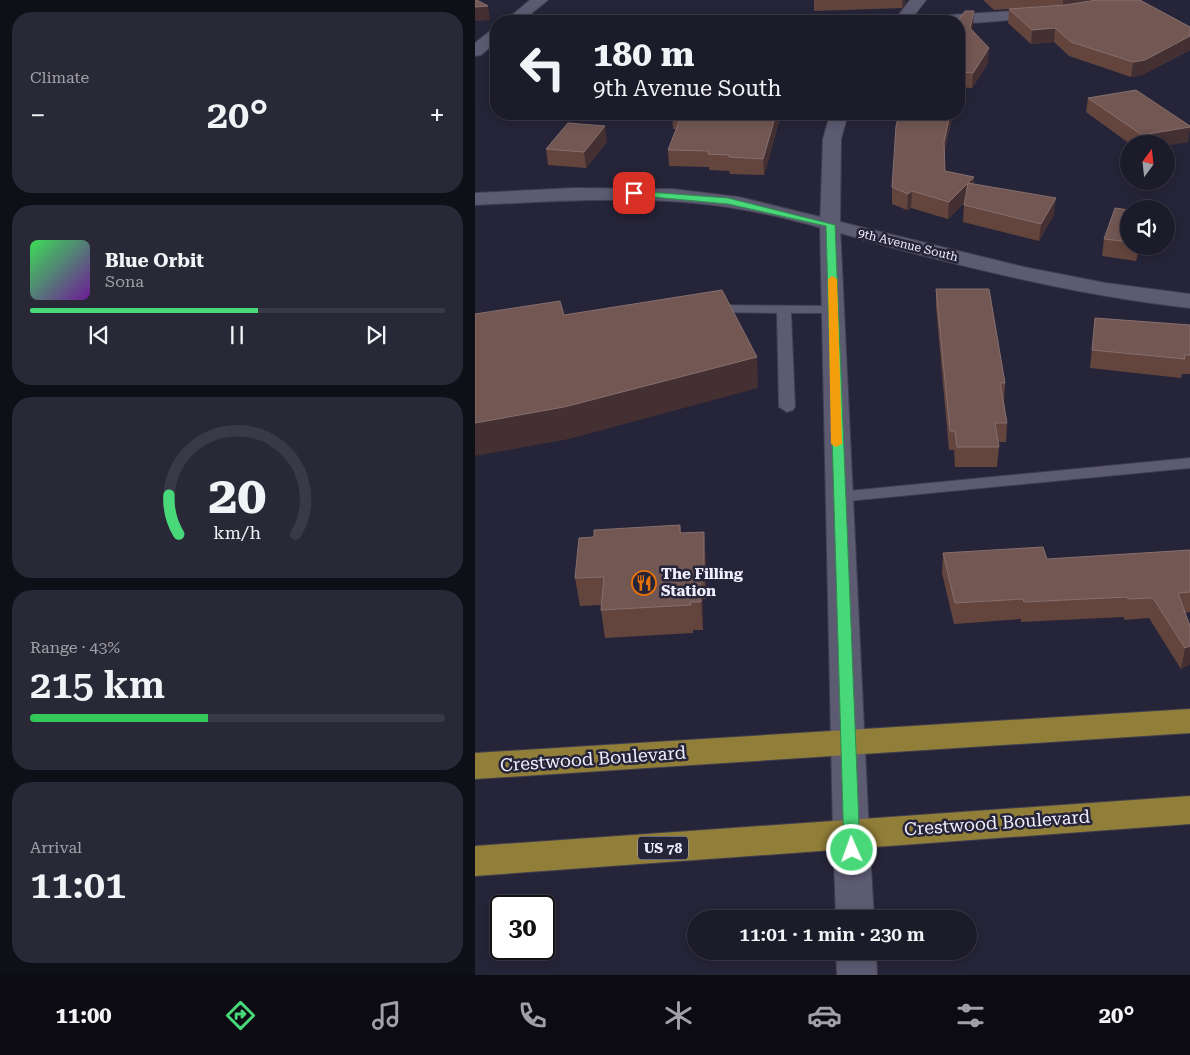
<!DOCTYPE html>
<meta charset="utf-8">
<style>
:root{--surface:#1c1b2a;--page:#292836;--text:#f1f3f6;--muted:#a0a1a8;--line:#3a3947;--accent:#48d779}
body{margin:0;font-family:"Roboto Serif",serif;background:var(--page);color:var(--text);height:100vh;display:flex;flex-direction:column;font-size:19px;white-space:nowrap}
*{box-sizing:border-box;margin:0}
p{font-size:16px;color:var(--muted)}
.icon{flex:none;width:28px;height:28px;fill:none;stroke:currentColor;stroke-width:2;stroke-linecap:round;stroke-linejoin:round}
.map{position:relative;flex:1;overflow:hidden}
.side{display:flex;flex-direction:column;gap:12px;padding:12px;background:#0f0f17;width:475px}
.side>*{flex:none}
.top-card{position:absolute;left:15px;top:15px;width:475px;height:105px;border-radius:20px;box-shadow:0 2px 12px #0003,0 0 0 1px var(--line);background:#1c1b2a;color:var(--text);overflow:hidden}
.needle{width:32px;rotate:15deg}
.buttons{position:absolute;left:645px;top:135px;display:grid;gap:10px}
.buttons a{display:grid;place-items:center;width:55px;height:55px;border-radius:50%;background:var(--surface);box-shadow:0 2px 12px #0003,0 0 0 1px var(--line);font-size:25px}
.speed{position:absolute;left:15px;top:895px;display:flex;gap:10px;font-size:25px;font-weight:700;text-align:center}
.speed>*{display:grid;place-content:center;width:65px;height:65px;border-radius:50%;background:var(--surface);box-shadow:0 2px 12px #0003,0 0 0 1px var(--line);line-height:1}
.speed .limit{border:2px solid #111;border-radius:8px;background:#fff;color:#111}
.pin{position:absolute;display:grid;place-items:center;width:42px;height:42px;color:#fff;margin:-21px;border-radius:10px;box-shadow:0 2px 8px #0006}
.me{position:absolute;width:55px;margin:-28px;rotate:358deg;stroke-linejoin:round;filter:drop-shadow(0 0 4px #0008)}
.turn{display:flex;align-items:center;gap:18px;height:105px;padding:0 20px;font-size:22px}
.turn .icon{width:65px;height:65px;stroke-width:2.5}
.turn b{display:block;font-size:35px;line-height:42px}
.big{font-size:38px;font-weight:600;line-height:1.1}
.side .tile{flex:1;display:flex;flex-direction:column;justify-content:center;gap:8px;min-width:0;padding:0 18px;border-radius:20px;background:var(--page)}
.side .dial{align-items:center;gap:0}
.dial svg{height:130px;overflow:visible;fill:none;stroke:var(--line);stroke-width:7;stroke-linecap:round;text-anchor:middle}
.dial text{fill:var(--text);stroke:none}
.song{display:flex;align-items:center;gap:15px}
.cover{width:60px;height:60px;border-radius:8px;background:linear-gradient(135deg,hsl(130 70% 55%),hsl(280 70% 35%))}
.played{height:5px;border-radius:2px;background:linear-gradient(90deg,var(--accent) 55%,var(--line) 55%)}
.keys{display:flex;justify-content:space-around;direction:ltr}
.heat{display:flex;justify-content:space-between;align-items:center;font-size:28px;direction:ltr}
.charge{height:8px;border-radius:4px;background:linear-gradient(90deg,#34c759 43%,var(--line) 0)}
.trip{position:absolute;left:212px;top:910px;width:290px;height:50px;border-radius:25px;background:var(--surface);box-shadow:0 2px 12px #0003,0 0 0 1px var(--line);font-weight:600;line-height:50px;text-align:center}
.tab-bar{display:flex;height:80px;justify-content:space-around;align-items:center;background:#0b0b11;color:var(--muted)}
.tab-bar .icon{width:35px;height:35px}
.tab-bar .on{color:var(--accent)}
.tab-bar b{font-size:22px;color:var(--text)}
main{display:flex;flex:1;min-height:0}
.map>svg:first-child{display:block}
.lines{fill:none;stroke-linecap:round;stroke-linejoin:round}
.service-casing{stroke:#403f4f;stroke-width:2}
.minor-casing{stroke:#403f4f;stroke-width:2}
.tertiary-casing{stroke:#403f4f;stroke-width:2}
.primary-casing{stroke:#403f4f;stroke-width:2}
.service{fill:#5d5b72;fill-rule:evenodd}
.minor{fill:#5d5b72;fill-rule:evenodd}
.tertiary{fill:#5d5b72;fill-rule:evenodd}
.primary{fill:#917e38;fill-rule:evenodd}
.wall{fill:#63453e}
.shaded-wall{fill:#443033}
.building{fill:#725753;stroke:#866f6e}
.route{fill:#48d779;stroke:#2f8c4f}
.slow{fill:#f59e0b}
.labels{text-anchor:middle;stroke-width:5;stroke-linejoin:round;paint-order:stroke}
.far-street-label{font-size:12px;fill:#f0effd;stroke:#262438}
.shield{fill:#262438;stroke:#b3b2c2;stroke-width:1}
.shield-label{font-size:14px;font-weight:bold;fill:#f0effd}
.poi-label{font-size:15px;font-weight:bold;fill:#f0effd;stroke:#262438;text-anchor:start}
.near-street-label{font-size:18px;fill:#f0effd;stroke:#262438}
</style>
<main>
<section class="side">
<div class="tile"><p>Climate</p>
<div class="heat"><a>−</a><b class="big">20°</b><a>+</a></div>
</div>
<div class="tile">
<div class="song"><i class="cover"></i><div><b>Blue Orbit</b><p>Sona</p></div></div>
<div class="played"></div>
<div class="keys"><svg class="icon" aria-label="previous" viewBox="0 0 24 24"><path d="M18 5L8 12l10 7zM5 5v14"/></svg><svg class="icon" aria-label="pause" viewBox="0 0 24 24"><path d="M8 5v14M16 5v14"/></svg><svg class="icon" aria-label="next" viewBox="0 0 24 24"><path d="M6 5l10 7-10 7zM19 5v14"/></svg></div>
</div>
<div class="tile dial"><svg viewBox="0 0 100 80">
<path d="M14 69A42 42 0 1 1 86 69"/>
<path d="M14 69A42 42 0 0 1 8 45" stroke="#48d779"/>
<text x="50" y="56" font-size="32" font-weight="700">20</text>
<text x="50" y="72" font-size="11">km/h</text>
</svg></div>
<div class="tile"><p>Range · 43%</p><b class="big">215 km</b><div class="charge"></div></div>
<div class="tile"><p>Arrival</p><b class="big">11:01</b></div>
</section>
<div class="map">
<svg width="715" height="975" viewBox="0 0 715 975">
<rect width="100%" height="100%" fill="#262438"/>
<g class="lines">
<defs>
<g id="service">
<polygon points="234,305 364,306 366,309 364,312 359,313 316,313 320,407 318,410 312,412 304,407 302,313 229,312 227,309 229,306"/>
<polygon points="715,458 715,468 363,502 357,501 354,497 357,493 363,492"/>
</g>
<g id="minor">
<polygon points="55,0 73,0 47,21 30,21"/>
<polygon points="571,9 577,11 579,14 577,17 484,24 484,21 449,21 457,16"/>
<polygon points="21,29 21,42 6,55 0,56 0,43 15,31"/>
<path d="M99 188 198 189 264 197 549 267 631 283 715 294V308C615 297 519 274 422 249 370 235 318 218 264 209 177 194 88 201 0 205V193Z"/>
<polygon points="376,818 389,823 394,833 399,919 361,919 358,833 363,823"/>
<polygon points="361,951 401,951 402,975 362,975"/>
</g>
<g id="tertiary">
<polygon points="435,0 451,0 435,21 419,21"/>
<polygon points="355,114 373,114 366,139 365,225 394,833 389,843 376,848 363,843 358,833 345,225 348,139"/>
</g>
<g id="primary">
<polygon points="715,709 715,733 0,779 0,753"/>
<polygon points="715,796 715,824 0,876 0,846"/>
</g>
</defs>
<!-- service casing -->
<use href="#service" class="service-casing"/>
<!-- minor casing -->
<use href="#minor" class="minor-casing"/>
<!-- tertiary casing -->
<use href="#tertiary" class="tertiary-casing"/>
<!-- primary casing -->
<use href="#primary" class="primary-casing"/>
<!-- service -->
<use href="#service" class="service"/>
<!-- minor -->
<use href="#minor" class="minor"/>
<!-- tertiary -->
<use href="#tertiary" class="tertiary"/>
<!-- primary -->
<use href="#primary" class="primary"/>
</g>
<!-- wall -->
<g class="wall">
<polygon points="339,0 430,0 430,4 427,8 339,11"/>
<polygon points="508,0 665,0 715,27 715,50 667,75 656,77 594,56 579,42 556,44 533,23 534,9 519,10"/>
<polygon points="499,11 498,25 497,30 513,63 497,88 484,87 484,21"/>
<polygon points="613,98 715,126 713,142 691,144 655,144 611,112"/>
<polygon points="197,114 306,114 289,175 255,174 254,171 234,170 234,167 194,166 193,150 202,129 198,129"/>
<polygon points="478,114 469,153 470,171 499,177 499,184 579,215 564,241 488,222 489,203 473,219 436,208 432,210 417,204 417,187"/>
<polygon points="132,142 111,168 73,165 71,149"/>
<polygon points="654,210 654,246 666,246 661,261 627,256 629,239"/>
<polygon points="461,289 530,383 529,401 532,423 531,442 523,442 524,447 522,467 480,467 479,450 474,450 461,307"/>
<polygon points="620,318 715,325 715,374 707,374 706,378 615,368"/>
<polygon points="205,525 206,533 231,560 231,599 228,599 228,630 218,630 218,633 130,638 126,610 126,605 105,606 100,578 119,537"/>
<polygon points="715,550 715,612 710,613 715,626 715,664 706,669 674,618 649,620 649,617 546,622 546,619 479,624 467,573 468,553 572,559"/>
</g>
<!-- shaded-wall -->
<g class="shaded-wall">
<polygon points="427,0 430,0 430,4 427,8"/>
<polygon points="588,0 624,0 588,5"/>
<polygon points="13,6 15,20 0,21 0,7"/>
<polygon points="499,11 498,25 494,43 495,28"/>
<polygon points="218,15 218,21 213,21"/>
<polygon points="580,28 579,42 556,44 557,30"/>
<polygon points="715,36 715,50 667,75 656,77 658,62"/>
<polygon points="514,48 513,63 497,88 498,73"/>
<polygon points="301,114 306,114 289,175 288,159"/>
<polygon points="475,114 478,114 468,158 469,142"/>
<polygon points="130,126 132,142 111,168 109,152"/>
<polygon points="715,127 713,142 691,146 691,144 666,144 667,135"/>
<polygon points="499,177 498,194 473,219 474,202"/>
<polygon points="437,191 436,208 432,210 433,194"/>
<polygon points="581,198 579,215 564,241 566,224"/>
<polygon points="664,246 666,246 661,261"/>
<polygon points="282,357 283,388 94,439 0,456 0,423"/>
<polygon points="229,532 231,560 231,599 229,571"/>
<polygon points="226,572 228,599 228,630 226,602"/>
<polygon points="715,646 715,664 706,669 710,648"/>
</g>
<!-- building -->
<g class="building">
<polygon points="0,0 2,0 13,6 0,7"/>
<polygon points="622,0 665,0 715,27 715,36 670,60 658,62 596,42 580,28 557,30 534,9 590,5"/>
<polygon points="490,11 499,11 495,28 514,48 498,73 485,72 484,78 484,21 483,21"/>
<polygon points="218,15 213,21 194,21"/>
<polygon points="234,16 256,21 232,21"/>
<polygon points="661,90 715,126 715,127 667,135 613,98"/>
<polygon points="207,114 301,114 288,159 254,157 254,155 233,154 234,151 193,150"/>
<polygon points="424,114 475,114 469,142 470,171 499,177 474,202 437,191 433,194 417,187 421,126"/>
<polygon points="93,123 130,126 109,152 71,149"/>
<polygon points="493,183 581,198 566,224 489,205"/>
<polygon points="640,208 654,210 654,242 629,239"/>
<polygon points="461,289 514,289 530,383 525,383 532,423 520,423 524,447 482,447 480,431 475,431"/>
<polygon points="247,290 282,357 89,407 0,423 0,314 85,301 89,315"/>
<polygon points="620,318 715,325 715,355 709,355 710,359 617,350"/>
<polygon points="205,525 205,533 229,532 229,571 226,572 226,602 215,602 216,605 126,610 129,577 100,578 104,538 119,537 119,530"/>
<polygon points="568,547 572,559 715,550 715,592 703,593 715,626 715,646 710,648 678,598 653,599 652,597 549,602 548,599 480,603 468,553"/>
</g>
<!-- route -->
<polygon class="route" points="159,191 253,198 360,225 385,850 382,855 377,857 372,855 369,850 351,226 253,204 156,195 156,192"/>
<!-- slow -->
<polygon class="slow" points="357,276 362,279 367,444 361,447 356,444 353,279"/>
<!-- icons -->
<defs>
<symbol id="restaurant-ring" viewBox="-11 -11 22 22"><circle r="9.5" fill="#262438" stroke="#e8710a" stroke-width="1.5"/><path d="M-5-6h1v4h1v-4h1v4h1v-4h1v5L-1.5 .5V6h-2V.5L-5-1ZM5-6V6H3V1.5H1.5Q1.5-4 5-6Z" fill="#e8710a"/></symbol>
</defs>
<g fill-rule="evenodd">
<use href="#restaurant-ring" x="155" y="569" width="28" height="28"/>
</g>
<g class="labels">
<!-- far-street labels -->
<g class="far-street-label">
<text transform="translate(433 245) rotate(14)" y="4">9th Avenue South</text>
</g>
<!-- shield labels -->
<rect class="shield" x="163" y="836.5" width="50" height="23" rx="4"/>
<g class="shield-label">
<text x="188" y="853">US 78</text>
</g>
<!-- poi labels -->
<g class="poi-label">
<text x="186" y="579">The Filling<tspan x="186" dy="17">Station</tspan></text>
</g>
<!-- near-street labels -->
<g class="near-street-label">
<text transform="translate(118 759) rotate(-4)" y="6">Crestwood Boulevard</text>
<text transform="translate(522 823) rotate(-4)" y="6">Crestwood Boulevard</text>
</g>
</g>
</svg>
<div class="buttons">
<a><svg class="needle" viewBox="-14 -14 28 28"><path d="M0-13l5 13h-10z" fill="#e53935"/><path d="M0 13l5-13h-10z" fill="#a0a1a8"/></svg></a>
<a><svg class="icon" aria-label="sound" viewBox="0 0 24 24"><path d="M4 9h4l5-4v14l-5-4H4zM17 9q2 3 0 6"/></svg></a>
</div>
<div class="speed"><div class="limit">30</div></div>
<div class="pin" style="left:159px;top:193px;background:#d93025"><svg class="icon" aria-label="arrive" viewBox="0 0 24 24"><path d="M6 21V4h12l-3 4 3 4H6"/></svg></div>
<svg class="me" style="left:377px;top:850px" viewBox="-20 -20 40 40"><circle r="17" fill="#48d779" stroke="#fff" stroke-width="3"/><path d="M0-11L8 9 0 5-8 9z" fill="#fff"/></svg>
<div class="trip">11:01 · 1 min · 230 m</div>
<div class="top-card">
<div class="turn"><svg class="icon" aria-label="left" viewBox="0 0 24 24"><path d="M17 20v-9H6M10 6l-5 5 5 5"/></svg><div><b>180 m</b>9th Avenue South</div></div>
</div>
</div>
</main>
<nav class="tab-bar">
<b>11:00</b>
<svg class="icon on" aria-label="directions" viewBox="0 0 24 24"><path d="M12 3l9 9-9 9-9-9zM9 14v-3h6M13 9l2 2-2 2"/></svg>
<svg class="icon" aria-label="music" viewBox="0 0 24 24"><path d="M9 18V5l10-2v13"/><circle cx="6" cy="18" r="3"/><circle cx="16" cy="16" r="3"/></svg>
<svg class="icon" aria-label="phone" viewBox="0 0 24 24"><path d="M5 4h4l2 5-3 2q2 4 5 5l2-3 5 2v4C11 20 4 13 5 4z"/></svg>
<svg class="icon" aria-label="climate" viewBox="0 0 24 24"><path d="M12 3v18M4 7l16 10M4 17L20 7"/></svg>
<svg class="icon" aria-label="car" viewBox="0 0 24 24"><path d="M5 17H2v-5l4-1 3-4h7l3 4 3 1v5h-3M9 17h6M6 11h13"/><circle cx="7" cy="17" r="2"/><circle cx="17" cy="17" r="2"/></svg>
<svg class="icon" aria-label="filters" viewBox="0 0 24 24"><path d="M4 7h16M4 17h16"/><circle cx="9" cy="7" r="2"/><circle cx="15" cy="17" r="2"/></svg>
<b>20°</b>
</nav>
